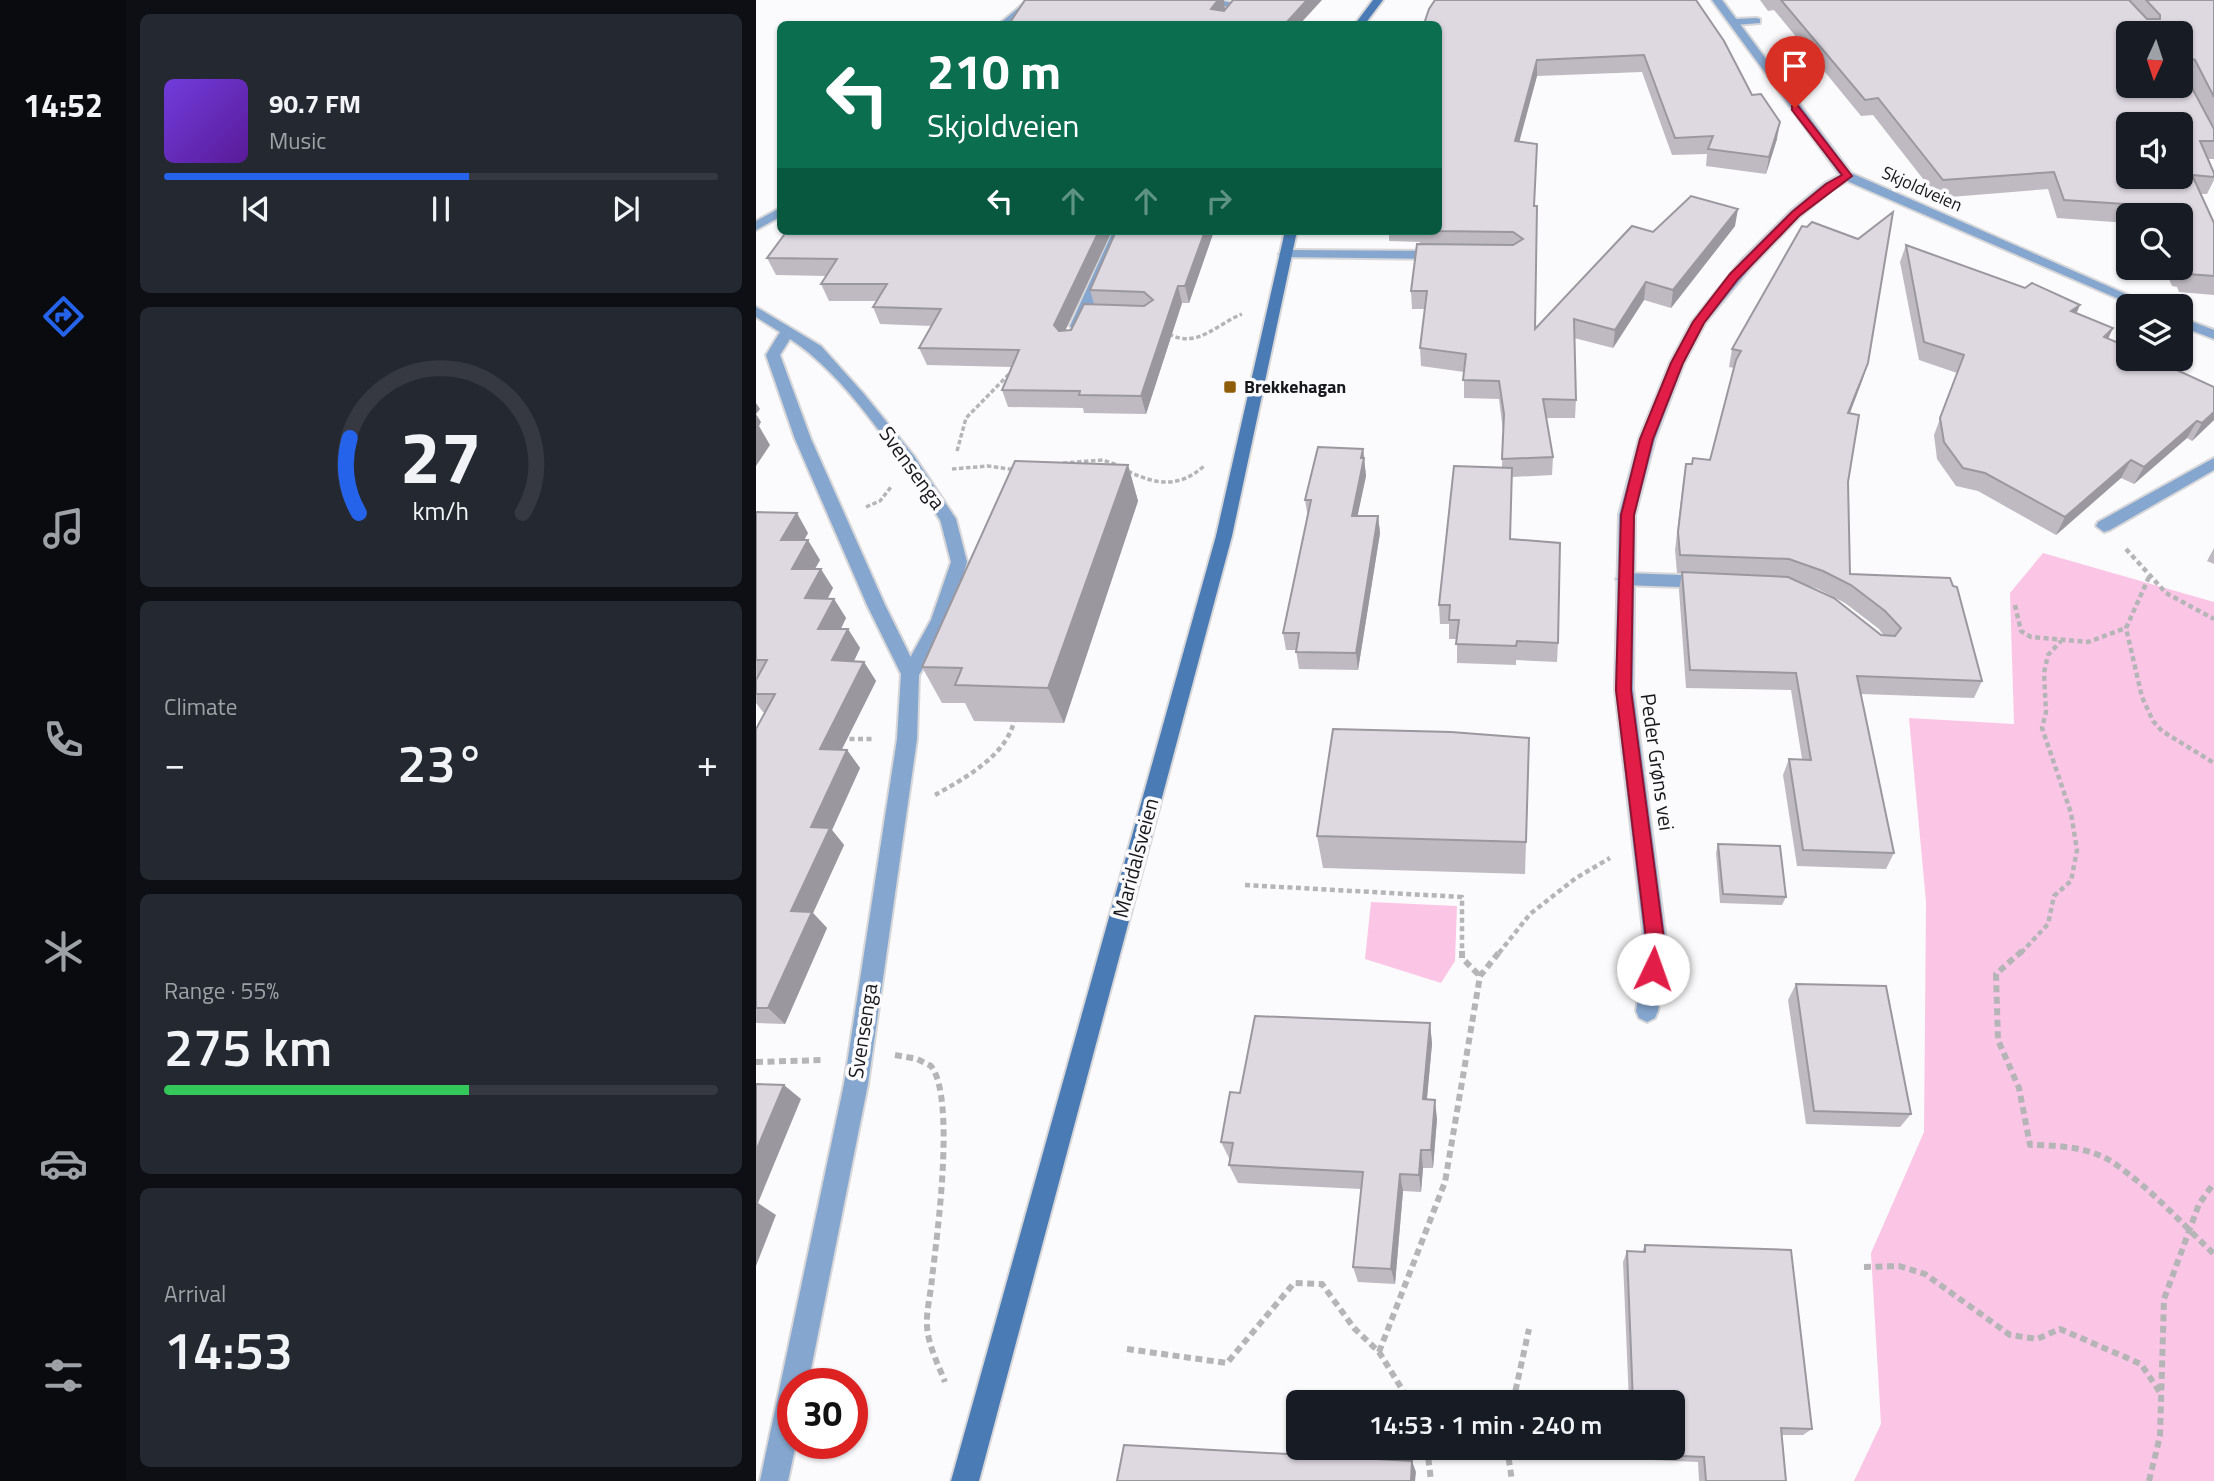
<!DOCTYPE html>
<meta charset="utf-8">
<style>
:root{--surface:#171b24;--page:#242831;--text:#f1f3f6;--muted:#9ea1a6;--line:#363941;--accent:#2563eb}
body{margin:0;font-family:"Titillium Web",sans-serif;background:var(--page);color:var(--text);height:100vh;display:flex;flex-direction:column;font-size:26px;white-space:nowrap}
*{box-sizing:border-box;margin:0}
p{font-size:23px;color:var(--muted)}
.icon{flex:none;width:38px;height:38px;fill:none;stroke:currentColor;stroke-width:2;stroke-linecap:round;stroke-linejoin:round}
.map{position:relative;flex:1;overflow:hidden}
.sheet{display:flex;flex-direction:column;gap:14px;padding:14px;background:#0d0f14;width:630px}
.sheet>*{flex:none}
.hud{position:absolute;left:21px;top:21px;width:665px;height:214px;border-radius:10px;box-shadow:0 2px 5px #0004;background:#0b6e4f;color:#fff;overflow:hidden}
.needle{width:46px;rotate:183deg}
.controls{position:absolute;left:1360px;top:21px;display:grid;gap:14px}
.controls a{display:grid;place-items:center;width:77px;height:77px;border-radius:10px;background:var(--surface);box-shadow:0 2px 5px #0004;font-size:35px}
.speed{position:absolute;left:21px;top:1368px;display:flex;gap:14px;font-size:35px;font-weight:700;text-align:center}
.speed>*{display:grid;place-content:center;width:91px;height:91px;border-radius:50%;background:var(--surface);box-shadow:0 2px 5px #0004;line-height:1}
.speed .limit{border:10px solid #d22;background:#fff;color:#111}
.pin{position:absolute;display:grid;place-items:center;width:60px;height:60px;color:#fff;margin:-72px -30px;border-radius:50% 50% 50% 0;rotate:-45deg;box-shadow:0 0 7px #0007}
.pin .icon{rotate:45deg}
.me{position:absolute;width:77px;margin:-38px;rotate:3deg;stroke-linejoin:round;filter:drop-shadow(0 0 5px #0008)}
.turn{display:flex;align-items:center;gap:24px;height:147px;padding:0 35px;font-size:32px}
.turn .icon{width:91px;height:91px;stroke-width:2.5}
.turn b{display:block;font-size:49px;line-height:60px}
.lanes{display:flex;align-items:center;height:66px;padding:0 35px;background:#0003;justify-content:center;gap:35px;direction:ltr}
.lanes .off{opacity:.35}
.big{font-size:52px;font-weight:600;line-height:1.1}
.sheet .tile{flex:1;display:flex;flex-direction:column;justify-content:center;gap:10px;min-width:0;padding:0 24px;border-radius:10px;background:var(--page)}
.sheet .dial{align-items:center;gap:0}
.dial svg{height:182px;overflow:visible;fill:none;stroke:var(--line);stroke-width:7;stroke-linecap:round;text-anchor:middle}
.dial text{fill:var(--text);stroke:none}
.song{display:flex;align-items:center;gap:21px}
.cover{width:84px;height:84px;border-radius:10px;background:linear-gradient(135deg,hsl(260 70% 55%),hsl(270 70% 35%))}
.played{height:7px;border-radius:4px;background:linear-gradient(90deg,var(--accent) 55%,var(--line) 55%)}
.keys{display:flex;justify-content:space-around;direction:ltr}
.heat{display:flex;justify-content:space-between;align-items:center;font-size:38px;direction:ltr}
.charge{height:10px;border-radius:5px;background:linear-gradient(90deg,#34c759 55%,var(--line) 0)}
.trip{position:absolute;left:530px;top:1390px;width:399px;height:70px;border-radius:10px;background:var(--surface);box-shadow:0 2px 5px #0004;font-weight:600;line-height:70px;text-align:center}
main{display:flex;flex:1;min-height:0}
.dock{display:flex;flex-direction:column;width:126px;justify-content:space-around;align-items:center;background:#090b0e;color:var(--muted)}
.dock .icon{width:49px;height:49px}
.dock .current{color:var(--accent)}
.dock b{font-size:32px;color:var(--text)}
.map>svg:first-child{display:block}
.green{fill:#fbc6e5}
.lines{fill:none;stroke-linecap:round;stroke-linejoin:round}
.service-casing{stroke:#d7d7d9;stroke-width:4}
.minor-casing{stroke:#d7d7d9;stroke-width:4}
.secondary-casing{stroke:#d7d7d9;stroke-width:4}
.path-far2{stroke:#b5b5b7;stroke-width:3.5;stroke-dasharray:4.5 2.5;stroke-linecap:butt}
.path-far1{stroke:#b5b5b7;stroke-width:4.5;stroke-dasharray:5 3.5;stroke-linecap:butt}
.path{stroke:#b5b5b7;stroke-width:6;stroke-dasharray:7 4.5;stroke-linecap:butt}
.service{fill:#85a6ce;fill-rule:evenodd}
.minor{fill:#85a6ce;fill-rule:evenodd}
.secondary{fill:#4a7bb5;fill-rule:evenodd}
.wall{fill:#bfbac2;fill-rule:evenodd}
.shaded-wall{fill:#9b979e}
.building{fill:#ded8e1;stroke:#9b979e;stroke-width:2;fill-rule:evenodd}
.route{fill:#e11d48;stroke:#92132f;stroke-width:2}
.poi-dot{fill:#8f5c0a;stroke:#fbfbfd;stroke-width:2.5}
.labels{text-anchor:middle;stroke-width:7;stroke-linejoin:round;paint-order:stroke}
.far-street-label{font-size:18px;fill:#17181b;stroke:#fbfbfd}
.far-poi-label{font-size:18px;font-weight:bold;fill:#17181b;stroke:#fbfbfd;text-anchor:start}
.street-label{font-size:21px;fill:#17181b;stroke:#fbfbfd}
</style>
<main>
<nav class="dock">
<b>14:52</b>
<svg class="icon current" aria-label="directions" viewBox="0 0 24 24"><path d="M12 3l9 9-9 9-9-9zM9 14v-3h6M13 9l2 2-2 2"/></svg>
<svg class="icon" aria-label="music" viewBox="0 0 24 24"><path d="M9 18V5l10-2v13"/><circle cx="6" cy="18" r="3"/><circle cx="16" cy="16" r="3"/></svg>
<svg class="icon" aria-label="phone" viewBox="0 0 24 24"><path d="M5 4h4l2 5-3 2q2 4 5 5l2-3 5 2v4C11 20 4 13 5 4z"/></svg>
<svg class="icon" aria-label="climate" viewBox="0 0 24 24"><path d="M12 3v18M4 7l16 10M4 17L20 7"/></svg>
<svg class="icon" aria-label="car" viewBox="0 0 24 24"><path d="M5 17H2v-5l4-1 3-4h7l3 4 3 1v5h-3M9 17h6M6 11h13"/><circle cx="7" cy="17" r="2"/><circle cx="17" cy="17" r="2"/></svg>
<svg class="icon" aria-label="filters" viewBox="0 0 24 24"><path d="M4 7h16M4 17h16"/><circle cx="9" cy="7" r="2"/><circle cx="15" cy="17" r="2"/></svg>
</nav>
<section class="sheet">
<div class="tile">
<div class="song"><i class="cover"></i><div><b>90.7 FM</b><p>Music</p></div></div>
<div class="played"></div>
<div class="keys"><svg class="icon" aria-label="previous" viewBox="0 0 24 24"><path d="M18 5L8 12l10 7zM5 5v14"/></svg><svg class="icon" aria-label="pause" viewBox="0 0 24 24"><path d="M8 5v14M16 5v14"/></svg><svg class="icon" aria-label="next" viewBox="0 0 24 24"><path d="M6 5l10 7-10 7zM19 5v14"/></svg></div>
</div>
<div class="tile dial"><svg viewBox="0 0 100 80">
<path d="M14 69A42 42 0 1 1 86 69"/>
<path d="M14 69A42 42 0 0 1 10 36" stroke="#2563eb"/>
<text x="50" y="56" font-size="32" font-weight="700">27</text>
<text x="50" y="72" font-size="11">km/h</text>
</svg></div>
<div class="tile"><p>Climate</p>
<div class="heat"><a>−</a><b class="big">23°</b><a>+</a></div>
</div>
<div class="tile"><p>Range · 55%</p><b class="big">275 km</b><div class="charge"></div></div>
<div class="tile"><p>Arrival</p><b class="big">14:53</b></div>
</section>
<div class="map">
<svg width="1458" height="1481" viewBox="0 0 1458 1481">
<rect width="100%" height="100%" fill="#fbfbfd"/>
<!-- green -->
<g class="green">
<polygon points="1287,553 1458,602 1458,1481 1098,1481 1125,1424 1115,1253 1168,1132 1170,902 1153,718 1258,724 1254,593"/>
<polygon points="615,902 701,906 699,961 685,983 609,959"/>
</g>
<g class="lines">
<defs>
<g id="service">
<polygon points="1000,18 1004,19 1004,23 979,25 974,22 979,19"/>
<polygon points="530,250 686,251 693,255 686,259 525,257 523,254"/>
<polygon points="1458,458 1458,470 1354,530 1348,532 1340,526 1342,522"/>
<polygon points="192,513 200,519 211,562 193,620 161,679 147,679 145,674 175,620 195,562 184,519"/>
<polygon points="869,573 951,576 960,582 951,588 869,585 860,579"/>
</g>
<g id="minor">
<polygon points="272,0 283,0 254,24 243,24"/>
<polygon points="434,0 463,0 485,5 480,8"/>
<polygon points="956,0 966,0 1095,173 1397,306 1379,306 1091,181 1077,189 1043,217 995,267 949,323 928,363 899,439 879,515 877,689 911,948 902,1011 899,1018 891,1022 883,1018 880,1011 889,948 859,689 863,515 883,439 914,363 936,322 985,261 1035,211 1069,183 1084,175"/>
<polygon points="24,208 24,217 0,230 0,221"/>
<polygon points="357,231 369,231 328,326 326,329 316,329 314,326"/>
<path d="M0 307 65 346 108 394 158 456 200 519 192 525 186 523C147 464 93 377 34 339L24 355 55 439 129 605 163 674 161 739 112 1084 52 1384H37V1444H40L32 1481H4L88 1084 141 739 145 674 111 605 39 439 10 355 24 332 0 317Z"/>
<polygon points="1424,317 1458,330 1458,339 1424,326"/>
</g>
<g id="secondary">
<polygon points="617,0 627,0 609,24 599,24"/>
<polygon points="529,231 541,231 476,536 223,1481 195,1481 460,536"/>
</g>
</defs>
<!-- service casing -->
<use href="#service" class="service-casing"/>
<!-- minor casing -->
<use href="#minor" class="minor-casing"/>
<!-- secondary casing -->
<use href="#secondary" class="secondary-casing"/>
<!-- path-far2 -->
<g class="path-far2">
<path d="M413 334C441 349 461 324 486 314"/>
<polyline points="201,451 210,418 256,371"/>
<polyline points="307,463 347,460 364,466"/>
<polyline points="196,469 232,466 260,470"/>
<path d="M372 471C400 485 424 488 448 466"/>
<polyline points="110,507 124,501 135,487"/>
</g>
<!-- path-far1 -->
<g class="path-far1">
<polyline points="1370,549 1410,593 1458,619"/>
<polyline points="1393,577 1370,628 1386,697 1397,721 1406,731 1458,763"/>
<polyline points="1259,605 1265,631 1275,637 1332,642 1370,628"/>
<polyline points="85,739 118,739"/>
<path d="M179 795C209 778 254 754 259 716"/>
<polyline points="489,885 706,897 706,953"/>
<polyline points="743,953 774,914 820,878 854,858"/>
<polyline points="1265,953 1292,924 1298,896 1315,881 1321,850 1315,813 1286,728 1290,712 1288,673 1292,655 1305,641"/>
</g>
<!-- path -->
<g class="path">
<polyline points="706,951 706,958 724,976"/>
<path d="M1266 951 1240 974 1242 1040 1263 1088 1274 1145C1299 1145 1331 1147 1353 1160 1392 1185 1425 1223 1458 1254"/>
<path d="M139 1055 161 1059 175 1066C200 1098 181 1236 176 1278 175 1293 170 1311 171 1326 172 1345 182 1364 189 1382"/>
<polyline points="0,1062 67,1060"/>
<polyline points="1108,1267 1143,1266 1169,1274 1254,1335 1281,1339 1304,1329 1385,1364 1405,1394"/>
<polyline points="371,1349 471,1363 538,1283 566,1284 598,1328 623,1352 654,1402"/>
<polyline points="623,1352 689,1182 724,976 744,951"/>
<polyline points="757,1402 773,1329"/>
<polyline points="671,1447 675,1481"/>
<polyline points="751,1447 756,1481"/>
<polyline points="1393,1481 1404,1436 1408,1299 1443,1204 1458,1183"/>
</g>
<!-- service -->
<use href="#service" class="service"/>
<!-- minor -->
<use href="#minor" class="minor"/>
<!-- secondary -->
<use href="#secondary" class="secondary"/>
</g>
<!-- wall -->
<g class="wall">
<polygon points="940,0 1021,139 1010,174 950,166 951,154 916,155 886,72 781,76 763,141 778,206 779,329 897,232 979,226 915,308 888,300 857,348 818,338 820,400 819,418 790,418 797,457 796,475 756,477 754,539 802,643 801,662 760,660 760,665 701,663 701,639 693,639 693,624 684,624 683,605 746,467 747,431 743,399 708,398 708,372 665,366 664,348 669,309 656,309 655,291 664,242 633,241 633,231 682,231 682,24"/>
<polygon points="1004,0 1458,0 1458,129 1431,77 1430,76 1458,129 1458,159 1452,159 1458,173 1458,180 1451,194 1445,194 1458,223 1458,295 1423,292 1421,287 1416,286 1408,268 1424,268 1424,215 1372,215 1372,223 1301,218 1292,189 1182,198 1117,115 1105,116 1018,10 1012,11"/>
<polygon points="31,231 309,331 315,330 338,304 334,290 360,231 458,231 433,303 426,303 390,414 328,413 327,408 252,407 246,390 256,367 171,365 163,348 176,326 124,324 117,307 121,301 73,301 65,284 70,276 20,275 11,258"/>
<polygon points="1150,245 1357,328 1352,338 1458,420 1436,441 1431,438 1378,484 1365,478 1300,535 1222,491 1200,486 1181,459 1178,435 1201,373 1163,360 1144,262"/>
<path d="M976 349 1112 363 1106 381 1094 413 1092 482 1094 574 1226 681 1218 698 1105 694 1138 853 1130 869 1041 866 1027 775 1033 759H1046L1035 690 930 688 923 590 926 573H921L919 550 927 482 930 464H936L954 460 978 368 973 367ZM1047 584 1062 589 1089 603 1123 629 1128 636 1125 635Z"/>
<polygon points="607,449 610,476 601,516 622,516 624,533 602,670 543,669 540,650 530,650 527,633 552,518 549,500"/>
<polygon points="372,465 382,501 308,723 218,721 209,703 186,703 166,667"/>
<polygon points="0,512 52,533 48,540 64,560 59,569 77,588 72,598 78,599 90,618 85,629 92,629 104,648 98,661 108,662 120,681 86,749 91,750 104,768 76,830 88,845 57,913 71,928 29,1024 0,1023 0,729 9,712 7,712 0,703 0,680 1,678 0,678"/>
<polygon points="1458,548 1458,564 1451,561"/>
<polygon points="561,836 770,842 769,874 567,868"/>
<polygon points="962,844 1030,897 1026,905 964,903 960,853"/>
<polygon points="1040,984 1155,1114 1144,1127 1050,1124 1032,1000"/>
<polygon points="674,1023 676,1044 671,1099 681,1119 677,1168 667,1168 665,1192 647,1191 639,1284 602,1282 597,1267 605,1189 482,1183 473,1165 474,1160 465,1142"/>
<polygon points="889,1245 1056,1429 1047,1435 1025,1435 1030,1481 943,1481 942,1462 875,1459 874,1447 917,1447 917,1402 873,1402 867,1262 871,1251 886,1252"/>
</g>
<!-- shaded-wall -->
<g class="shaded-wall">
<polygon points="462,0 468,0 469,9 457,24 455,9"/>
<polygon points="551,0 566,0 544,24 530,24 530,23"/>
<polygon points="781,60 781,76 759,158 759,141"/>
<polygon points="1024,122 1021,139 1010,174 1013,157"/>
<polygon points="982,209 979,226 915,308 917,290"/>
<polygon points="343,231 356,231 304,342 298,325"/>
<polygon points="449,231 458,231 433,303 429,286"/>
<polygon points="890,282 888,300 857,348 859,330"/>
<polygon points="422,286 426,303 390,414 385,396"/>
<polygon points="1324,305 1317,322 1315,311"/>
<polygon points="1357,328 1349,346 1348,337"/>
<polygon points="1112,363 1106,381 1087,431 1092,413"/>
<polygon points="0,403 4,409 0,414 5,422 3,426 14,445 0,466"/>
<polygon points="1458,412 1458,420 1436,441 1446,423"/>
<polygon points="1441,421 1431,438 1378,484 1388,467"/>
<polygon points="607,449 610,476 598,533 596,516"/>
<polygon points="1375,460 1365,478 1300,535 1309,517"/>
<polygon points="372,465 382,501 308,723 292,688"/>
<polygon points="41,513 52,533 37,560 25,540"/>
<polygon points="622,516 624,533 602,670 600,653"/>
<polygon points="52,540 64,560 48,588 36,569"/>
<polygon points="65,569 77,588 61,618 49,598"/>
<polygon points="78,599 90,618 75,648 62,629"/>
<polygon points="92,629 104,648 89,680 76,660"/>
<polygon points="108,662 120,681 77,767 64,749"/>
<polygon points="91,750 104,768 76,830 88,845 57,913 71,928 29,1024 12,1008 55,827"/>
<polygon points="674,1023 676,1044 669,1118 667,1099"/>
<polygon points="28,1085 45,1099 2,1203 20,1215 0,1266 0,1151"/>
<polygon points="679,1100 681,1119 677,1168 675,1150"/>
<polygon points="665,1150 667,1168 665,1192 663,1175"/>
<polygon points="644,1174 647,1191 639,1284 635,1269"/>
<polygon points="656,1461 660,1472 659,1481 655,1481"/>
</g>
<!-- building -->
<g class="building">
<polygon points="269,0 462,0 455,9 468,11 477,0 551,0 530,23 535,23 533,24 253,24"/>
<polygon points="679,0 940,0 968,41 996,95 1005,94 1024,122 1013,157 952,149 957,136 919,138 888,55 781,60 759,141 781,144 778,206 781,206 779,329 876,226 897,232 935,196 982,209 917,290 890,282 859,330 818,319 820,400 787,399 797,457 746,459 748,414 743,381 707,380 710,354 664,348 671,291 655,291 661,244 757,245 767,239 757,232 682,231 682,24 668,24 673,9"/>
<path d="M1025 0H1373L1391 19H1404V15L1390 0H1458V97L1439 60 1430 56 1427 71 1458 129V141H1444L1458 173V177L1436 175 1458 223V276L1432 274 1430 269 1425 268 1424 215H1403L1399 206 1308 200 1298 172 1187 180 1122 98 1109 100ZM1372 33H1424V86H1372ZM1372 124H1424V177H1372Z"/>
<polygon points="1137,212 1112,363 1092,413 1103,415 1092,482 1094,574 1194,578 1197,586 1201,587 1226,681 1101,676 1138,853 1047,850 1033,759 1055,760 1040,673 934,670 926,572 1032,577 1078,598 1125,635 1139,636 1145,628 1129,611 1095,585 1067,571 1033,559 924,555 922,532 930,464 936,464 937,458 954,460 980,360 985,351 976,349 1046,226 1051,227 1056,222 1102,239"/>
<polygon points="31,231 343,231 298,325 303,331 315,330 328,304 388,306 397,300 388,292 334,290 360,231 449,231 429,286 422,286 385,396 323,395 324,391 246,390 263,350 163,348 185,309 117,307 131,284 65,284 81,259 11,258"/>
<polygon points="1150,245 1269,288 1276,283 1324,305 1315,311 1357,328 1348,337 1372,347 1372,359 1397,359 1458,387 1458,412 1446,423 1441,421 1388,467 1375,460 1309,517 1229,473 1207,468 1188,442 1184,418 1208,355 1168,342"/>
<polygon points="562,447 607,449 605,458 608,458 596,516 622,516 600,653 540,652 543,633 527,633 555,500 549,500"/>
<polygon points="259,461 372,465 292,688 199,685 206,668 166,667"/>
<polygon points="698,466 756,468 754,539 804,543 802,643 761,641 760,646 700,644 703,620 693,620 694,605 683,605"/>
<polygon points="0,512 41,513 25,540 52,540 36,569 65,569 49,598 78,599 62,629 92,629 76,660 108,662 64,749 91,750 55,827 74,828 35,911 56,912 12,1008 0,1008 0,729 19,694 0,694 0,680 11,660 0,660"/>
<polygon points="577,729 695,732 773,738 770,842 561,836"/>
<polygon points="962,844 1024,846 1030,897 967,894"/>
<polygon points="1040,984 1130,986 1155,1114 1058,1111"/>
<polygon points="499,1016 674,1023 667,1099 679,1100 675,1150 665,1150 663,1175 644,1174 635,1269 597,1267 607,1172 473,1165 477,1143 465,1142 474,1092 484,1093"/>
<polygon points="0,1084 28,1085 0,1151"/>
<polygon points="889,1245 1035,1250 1056,1429 1025,1428 1030,1481 950,1481 948,1457 879,1454 878,1447 917,1447 917,1402 877,1402 871,1251 889,1252"/>
<polygon points="368,1445 656,1461 655,1481 361,1481"/>
</g>
<!-- route -->
<polygon class="route" points="1036,106 1042,106 1096,176 1043,216 982,279 948,323 927,363 897,439 878,515 875,690 909,947 903,975 897,977 890,975 888,969 891,947 860,690 865,515 884,439 915,363 937,322 974,274 1036,212 1070,184 1086,175 1036,110"/>
<!-- markers -->
<rect class="poi-dot" x="467" y="380" width="14" height="14" rx="3.5"/>
<g class="labels">
<!-- far-street labels -->
<g class="far-street-label">
<text transform="translate(1166 189) rotate(24)" y="6">Skjoldveien</text>
</g>
<!-- far-poi labels -->
<g class="far-poi-label">
<text x="488" y="393">Brekkehagan</text>
</g>
<!-- street labels -->
<g class="street-label">
<text transform="translate(156 468) rotate(54)" y="7">Svensenga</text>
<text transform="translate(901 762) rotate(82)" y="7">Peder Grøns vei</text>
<text transform="translate(380 858) rotate(-75)" y="7">Maridalsveien</text>
<text transform="translate(107 1031) rotate(-81)" y="7">Svensenga</text>
</g>
</g>
</svg>
<div class="controls">
<a><svg class="needle" viewBox="-14 -14 28 28"><path d="M0-13l5 13h-10z" fill="#e53935"/><path d="M0 13l5-13h-10z" fill="#9ea1a6"/></svg></a>
<a><svg class="icon" aria-label="sound" viewBox="0 0 24 24"><path d="M4 9h4l5-4v14l-5-4H4zM17 9q2 3 0 6"/></svg></a>
<a><svg class="icon" aria-label="search" viewBox="0 0 24 24"><circle cx="10" cy="10" r="6"/><path d="M15 15l6 6"/></svg></a>
<a><svg class="icon" aria-label="layers" viewBox="0 0 24 24"><path d="M12 4l9 5-9 5-9-5zM3 14l9 5 9-5"/></svg></a>
</div>
<div class="speed"><div class="limit">30</div></div>
<div class="pin" style="left:1039px;top:108px;background:#d93025"><svg class="icon" aria-label="arrive" viewBox="0 0 24 24"><path d="M6 21V4h12l-3 4 3 4H6"/></svg></div>
<svg class="me" style="left:897px;top:969px" viewBox="-20 -20 40 40"><circle r="19" fill="#fff"/><path d="M0-13L10 11 0 6-10 11z" fill="#e11d48"/></svg>
<div class="trip">14:53 · 1 min · 240 m</div>
<div class="hud">
<div class="turn"><svg class="icon" aria-label="left" viewBox="0 0 24 24"><path d="M17 20v-9H6M10 6l-5 5 5 5"/></svg><div><b>210 m</b>Skjoldveien</div></div>
<div class="lanes"><svg class="icon" aria-label="left" viewBox="0 0 24 24"><path d="M17 20v-9H6M10 6l-5 5 5 5"/></svg><svg class="icon off" aria-label="ahead" viewBox="0 0 24 24"><path d="M12 20V5M6 11l6-6 6 6"/></svg><svg class="icon off" aria-label="ahead" viewBox="0 0 24 24"><path d="M12 20V5M6 11l6-6 6 6"/></svg><svg class="icon off" aria-label="right" viewBox="0 0 24 24"><path d="M7 20v-9h11M14 6l5 5-5 5"/></svg></div>
</div>
</div>
</main>
